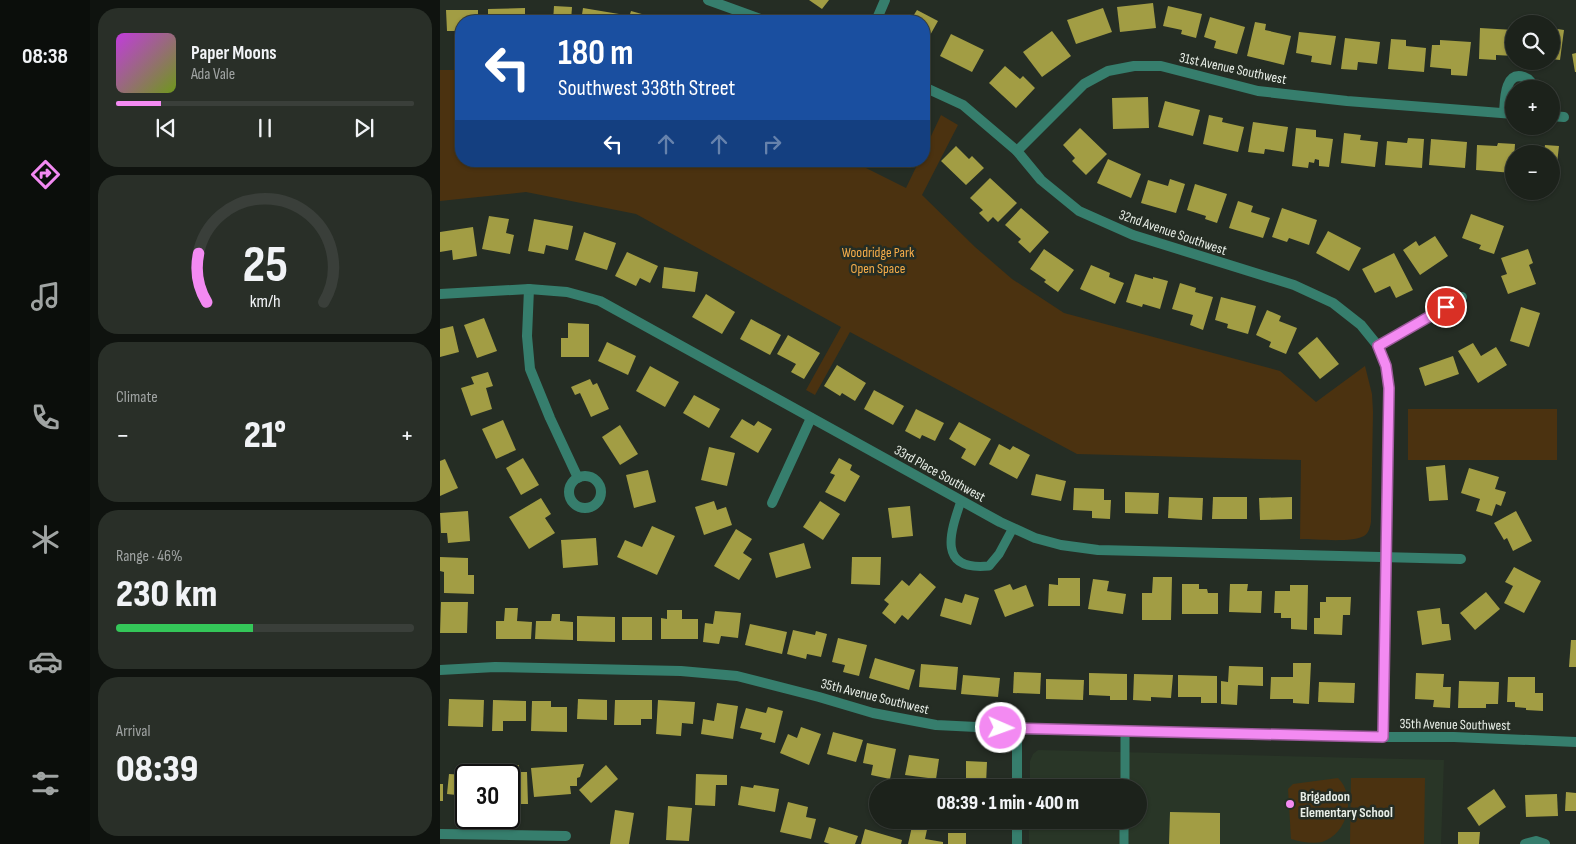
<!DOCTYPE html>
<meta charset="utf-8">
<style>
:root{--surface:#1c221b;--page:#292f28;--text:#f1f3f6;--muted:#a0a4a3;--line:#3a3f3a;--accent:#f38af2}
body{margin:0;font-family:"Sofia Sans Condensed",sans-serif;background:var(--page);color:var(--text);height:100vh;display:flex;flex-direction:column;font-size:19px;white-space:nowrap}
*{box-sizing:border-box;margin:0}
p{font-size:16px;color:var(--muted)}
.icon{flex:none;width:28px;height:28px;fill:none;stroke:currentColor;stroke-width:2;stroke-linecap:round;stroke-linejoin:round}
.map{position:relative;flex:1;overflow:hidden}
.side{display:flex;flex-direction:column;gap:8px;padding:8px;background:#0f130f;width:350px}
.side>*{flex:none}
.top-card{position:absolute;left:15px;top:15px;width:475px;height:152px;border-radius:20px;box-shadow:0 1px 4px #0004,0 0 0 1px var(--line);background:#1a4fa0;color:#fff;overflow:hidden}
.buttons{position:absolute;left:1065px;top:15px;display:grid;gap:10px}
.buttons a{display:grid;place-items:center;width:55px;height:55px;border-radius:50%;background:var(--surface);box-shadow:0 1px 4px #0004,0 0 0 1px var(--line);font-size:25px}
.speed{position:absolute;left:15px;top:764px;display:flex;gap:10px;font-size:25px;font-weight:700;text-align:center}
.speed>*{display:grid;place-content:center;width:65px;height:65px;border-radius:50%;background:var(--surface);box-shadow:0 1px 4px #0004,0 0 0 1px var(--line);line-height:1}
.speed .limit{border:2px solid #111;border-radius:8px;background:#fff;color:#111}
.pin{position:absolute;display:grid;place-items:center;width:42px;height:42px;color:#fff;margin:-21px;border:2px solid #fff;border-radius:50%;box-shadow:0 1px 5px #0007}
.me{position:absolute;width:55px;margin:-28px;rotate:92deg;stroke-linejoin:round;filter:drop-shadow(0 0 4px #0008)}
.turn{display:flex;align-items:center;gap:18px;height:105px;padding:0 20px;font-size:22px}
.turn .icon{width:65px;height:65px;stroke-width:2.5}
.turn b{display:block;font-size:35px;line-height:42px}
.lanes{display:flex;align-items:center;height:48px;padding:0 20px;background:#0003;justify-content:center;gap:25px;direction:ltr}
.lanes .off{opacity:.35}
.big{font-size:38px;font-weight:800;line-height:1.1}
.side .tile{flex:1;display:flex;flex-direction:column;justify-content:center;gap:8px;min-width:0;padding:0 18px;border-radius:20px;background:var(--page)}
.side .dial{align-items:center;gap:0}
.dial svg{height:130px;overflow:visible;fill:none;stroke:var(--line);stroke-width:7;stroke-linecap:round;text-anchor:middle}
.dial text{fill:var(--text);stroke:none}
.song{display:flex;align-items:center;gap:15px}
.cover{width:60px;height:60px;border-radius:8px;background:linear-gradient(135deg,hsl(290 70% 55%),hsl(80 70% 35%))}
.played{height:5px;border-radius:2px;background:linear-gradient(90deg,var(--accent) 15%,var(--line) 15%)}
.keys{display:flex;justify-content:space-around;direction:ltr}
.heat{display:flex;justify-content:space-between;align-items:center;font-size:28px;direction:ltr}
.charge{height:8px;border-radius:4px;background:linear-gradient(90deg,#34c759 46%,var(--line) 0)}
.trip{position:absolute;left:429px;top:779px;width:278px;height:50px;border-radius:25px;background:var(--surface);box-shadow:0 1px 4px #0004,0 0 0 1px var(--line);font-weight:800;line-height:50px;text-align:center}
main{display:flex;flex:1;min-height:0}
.menu{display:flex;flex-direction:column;width:90px;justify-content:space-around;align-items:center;background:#0b0e0b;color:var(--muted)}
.menu .icon{width:35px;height:35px}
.menu .current{color:var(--accent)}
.menu b{font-size:22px;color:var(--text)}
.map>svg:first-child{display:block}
.built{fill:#293627}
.green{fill:#4b3210}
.building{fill:#a29d44}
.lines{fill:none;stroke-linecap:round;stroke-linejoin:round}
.lane{stroke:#367e6d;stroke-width:9}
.street{stroke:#367e6d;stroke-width:10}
.route-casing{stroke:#9e5a9d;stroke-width:12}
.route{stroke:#f38af2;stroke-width:9}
.poi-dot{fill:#f38af2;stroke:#252d24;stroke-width:2}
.labels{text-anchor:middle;stroke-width:5;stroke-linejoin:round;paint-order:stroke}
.street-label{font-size:14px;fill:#e8eee7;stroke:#252d24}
.park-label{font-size:14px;fill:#f6ad4a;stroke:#252d24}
.poi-label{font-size:14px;font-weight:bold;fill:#e8eee7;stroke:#252d24;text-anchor:start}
</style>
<main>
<nav class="menu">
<b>08:38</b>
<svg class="icon current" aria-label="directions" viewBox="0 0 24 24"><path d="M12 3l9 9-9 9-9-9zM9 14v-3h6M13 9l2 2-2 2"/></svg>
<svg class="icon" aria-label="music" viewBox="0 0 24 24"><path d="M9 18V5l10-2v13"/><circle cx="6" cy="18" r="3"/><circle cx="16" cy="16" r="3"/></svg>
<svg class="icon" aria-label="phone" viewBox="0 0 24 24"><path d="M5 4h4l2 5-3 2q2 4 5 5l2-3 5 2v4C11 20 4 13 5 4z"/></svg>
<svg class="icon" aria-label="climate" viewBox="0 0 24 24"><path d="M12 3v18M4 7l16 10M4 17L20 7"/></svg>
<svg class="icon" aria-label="car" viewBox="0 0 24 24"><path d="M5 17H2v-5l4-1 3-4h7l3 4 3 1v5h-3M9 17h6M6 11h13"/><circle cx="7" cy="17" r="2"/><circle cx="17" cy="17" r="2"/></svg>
<svg class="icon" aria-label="filters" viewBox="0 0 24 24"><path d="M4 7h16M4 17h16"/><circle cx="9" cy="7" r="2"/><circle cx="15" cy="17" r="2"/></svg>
</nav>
<section class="side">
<div class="tile">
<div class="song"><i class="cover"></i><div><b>Paper Moons</b><p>Ada Vale</p></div></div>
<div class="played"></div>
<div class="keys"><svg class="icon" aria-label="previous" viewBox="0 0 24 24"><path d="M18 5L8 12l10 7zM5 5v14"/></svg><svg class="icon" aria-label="pause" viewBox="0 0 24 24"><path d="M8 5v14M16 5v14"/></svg><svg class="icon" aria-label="next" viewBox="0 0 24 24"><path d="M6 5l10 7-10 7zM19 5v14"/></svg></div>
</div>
<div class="tile dial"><svg viewBox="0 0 100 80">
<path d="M14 69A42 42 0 1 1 86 69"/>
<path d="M14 69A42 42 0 0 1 9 39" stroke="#f38af2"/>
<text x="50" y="56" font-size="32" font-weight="700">25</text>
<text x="50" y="72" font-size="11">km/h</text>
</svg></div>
<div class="tile"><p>Climate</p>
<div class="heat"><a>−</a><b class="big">21°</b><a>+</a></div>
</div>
<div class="tile"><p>Range · 46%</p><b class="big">230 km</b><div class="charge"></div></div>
<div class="tile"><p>Arrival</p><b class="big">08:39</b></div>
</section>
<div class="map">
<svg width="1136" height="844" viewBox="0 0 1136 844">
<rect width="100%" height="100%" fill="#252d24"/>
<!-- built -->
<polygon class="built" points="598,750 1004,760 1001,844 589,844 589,820 698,820 698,788 590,787 590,761 593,754"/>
<!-- green -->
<g class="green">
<path d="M0 70H21V161H412L466 188 479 161H484V151L501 115 518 125 482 195 535 247 572 279 624 313 840 371 876 402 925 366 932 394 933 412 931 522C930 527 929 533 924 536 912 543 875 539 860 539L861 460 637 454 410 332 375 395 366 390 401 327 196 214 86 192 0 201Z"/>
<rect x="968" y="409" width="149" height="51"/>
<path d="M898 778C917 797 908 833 882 842 872 844 861 842 851 839L848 789 853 784Z"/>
<polygon points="911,778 985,778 984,844 910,844"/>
</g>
<!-- building -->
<g class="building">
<polygon points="369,0 389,0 382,9"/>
<polygon points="713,3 716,28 680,32 677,7"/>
<polygon points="114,6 132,7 131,21 113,21"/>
<polygon points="728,6 762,14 756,38 741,34 742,30 723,26"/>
<polygon points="85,8 85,21 48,21 48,9"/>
<polygon points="143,8 179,14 178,21 141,21"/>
<polygon points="663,8 672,32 636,44 627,20"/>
<polygon points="6,10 38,10 38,21 21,21 21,31 7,31"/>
<polygon points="477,10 498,21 484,46 484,21 470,21"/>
<polygon points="191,11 227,21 188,21"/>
<polygon points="770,17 805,27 797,54 774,48 776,41 764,37"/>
<polygon points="815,22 826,24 825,30 851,36 844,65 807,56"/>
<polygon points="1040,28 1074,30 1074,56 1056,55 1056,60 1039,59"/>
<polygon points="1111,28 1124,30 1120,60 1111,59"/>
<polygon points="612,31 631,56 602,77 583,52"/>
<polygon points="859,32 896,36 891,65 871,62 872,56 856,53"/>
<polygon points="511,34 544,50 532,72 500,56"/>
<polygon points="905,38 940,42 937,64 918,62 917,70 901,69"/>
<polygon points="951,39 966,40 966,46 986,48 984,72 948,69"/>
<polygon points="1000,40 1031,42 1027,76 1011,75 1011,69 990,67 992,45 1000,45"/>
<polygon points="1136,53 1136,72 1135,72 1132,54"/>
<polygon points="565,66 580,79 583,76 595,88 576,108 549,83"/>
<polygon points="708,97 709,128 673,129 672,98"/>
<polygon points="725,101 760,110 753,136 718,127"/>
<polygon points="769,115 783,118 782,122 804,127 798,152 763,144"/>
<polygon points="813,122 848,127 844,152 825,149 824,154 808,152"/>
<polygon points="640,128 667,154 646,175 632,161 635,158 623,145"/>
<polygon points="856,128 876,130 876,137 893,139 889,167 879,166 879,160 875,159 874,163 869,162 868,168 852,166"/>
<polygon points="904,133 921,135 920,140 938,142 935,167 901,163"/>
<polygon points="968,138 984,139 982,168 945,165 947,141 967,143"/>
<polygon points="991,139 1027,142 1025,168 989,165"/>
<polygon points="1058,143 1075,144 1073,173 1036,170 1037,145 1057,146"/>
<polygon points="1105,145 1119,146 1116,172 1111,172 1111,154 1084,154 1084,150 1104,152"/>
<polygon points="516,146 529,159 532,156 544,168 526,185 501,161"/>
<polygon points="668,159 701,174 691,198 657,183"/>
<polygon points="550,178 577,203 558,222 553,217 548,222 539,213 543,210 530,198"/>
<polygon points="730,179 745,184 736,213 701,203 708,180 728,186"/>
<polygon points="755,184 787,194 777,223 765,219 766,216 747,210"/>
<polygon points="798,201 813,206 811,212 830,218 823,238 789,228"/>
<polygon points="581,208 609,232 590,253 578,242 581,239 565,225"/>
<polygon points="842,208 877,220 869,245 849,238 847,242 832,237"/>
<polygon points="1031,214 1064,226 1054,254 1039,249 1041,245 1022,238"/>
<polygon points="49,216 69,219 66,233 74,235 70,254 42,249"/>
<polygon points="94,219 133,226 128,250 106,245 104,254 88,251"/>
<polygon points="33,227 37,256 13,260 12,250 0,252 0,232"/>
<polygon points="888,231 921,248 909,271 876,253"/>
<polygon points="144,232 176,243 167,270 135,260"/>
<polygon points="995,236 1008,256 980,275 963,250 976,241 979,246"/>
<polygon points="604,249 634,270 618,292 604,282 606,280 590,269"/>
<polygon points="1088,249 1093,263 1089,265 1096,284 1068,294 1061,276 1067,274 1061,258"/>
<polygon points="187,252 218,266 210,283 200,278 196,286 175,276"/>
<polygon points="954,253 973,290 956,298 950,286 935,293 922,269"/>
<polygon points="651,265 670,273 669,277 684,283 675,304 640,289"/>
<polygon points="224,267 258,272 255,292 222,288"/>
<polygon points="695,274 713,279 713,277 728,281 720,309 703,304 702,307 686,302"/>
<polygon points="740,283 756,288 755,292 773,297 763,330 750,325 753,315 732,309"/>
<polygon points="266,294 295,312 282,334 252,317"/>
<polygon points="781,297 816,306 808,334 787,328 788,324 775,320"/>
<polygon points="1081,307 1100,313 1089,347 1070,341"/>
<polygon points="827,310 841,316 839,321 857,328 846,354 829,347 831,342 816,335"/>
<polygon points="44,318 57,351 37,358 24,325"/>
<polygon points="311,319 341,335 330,355 300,339"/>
<polygon points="128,323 149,324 149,357 121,357 121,338 128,338"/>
<polygon points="13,326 19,352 0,357 0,329"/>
<polygon points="348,335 380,353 364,379 351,372 356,364 337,354"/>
<polygon points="877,337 899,364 880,379 858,353"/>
<polygon points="167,342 196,356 188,375 158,361"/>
<polygon points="1033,343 1041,356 1056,347 1067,365 1038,383 1018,351"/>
<polygon points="1013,356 1019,374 985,386 979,368"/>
<polygon points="397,365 426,383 415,401 402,393 400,396 384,386"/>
<polygon points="210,366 239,382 225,407 196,391"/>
<polygon points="48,372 53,386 46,388 52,409 31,416 21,388 34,384 31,377"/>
<polygon points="150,379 153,385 157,383 169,409 151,417 140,393 135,395 131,387"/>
<polygon points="434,390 464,406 453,425 424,409"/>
<polygon points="254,395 280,409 269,428 243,413"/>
<polygon points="476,409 504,423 495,441 482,435 480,439 465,431"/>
<polygon points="302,419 314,426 318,421 332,429 318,453 290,437"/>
<polygon points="63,420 76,450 56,459 42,429"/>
<polygon points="519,422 551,439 535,466 521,458 526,449 509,439"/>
<polygon points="180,425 198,454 180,465 162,437"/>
<polygon points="559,444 570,450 573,446 590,455 577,479 549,464"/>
<polygon points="269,447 295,453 287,486 261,480"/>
<polygon points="83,458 99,485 81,495 66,468"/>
<polygon points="399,458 412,465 410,470 420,476 405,502 385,492 395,475 390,473"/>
<polygon points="5,459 18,488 0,496 0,461"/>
<polygon points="1005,465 1008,500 989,501 986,467"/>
<polygon points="1029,468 1059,477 1055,489 1066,492 1061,506 1056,504 1052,516 1036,511 1040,499 1021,493"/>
<polygon points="208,470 216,502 194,508 186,475"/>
<polygon points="596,474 626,481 621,501 591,495"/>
<polygon points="634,488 664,489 664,500 671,500 670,519 652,518 652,511 633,510"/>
<polygon points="685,492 719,493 718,514 685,513"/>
<polygon points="729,497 763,498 762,520 728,518"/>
<polygon points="773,497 807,497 807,519 772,519"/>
<polygon points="852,497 852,519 820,520 819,498"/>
<polygon points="101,498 111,514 105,518 115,533 89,549 69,517"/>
<polygon points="274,501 277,510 286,507 292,525 264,535 255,507"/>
<polygon points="380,501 400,514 383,540 363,527"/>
<polygon points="470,506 473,536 452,538 448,508"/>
<polygon points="28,511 30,541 8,543 7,533 1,533 0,513"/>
<polygon points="1076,511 1092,541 1073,551 1067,538 1064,540 1054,523"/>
<polygon points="212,526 235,536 217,575 177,557 185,540 202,547"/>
<polygon points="296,529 312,539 303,553 312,559 299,580 274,566"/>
<polygon points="156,538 158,565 123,568 121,540"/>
<polygon points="364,543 371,568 336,578 329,553"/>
<polygon points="0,557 28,558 28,575 34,575 34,594 4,593 4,572 0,571"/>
<polygon points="412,557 441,557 440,585 411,584"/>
<polygon points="1074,567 1101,581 1084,613 1064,603 1073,586 1065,582"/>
<polygon points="480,573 496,587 468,620 462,615 455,624 442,613 449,604 444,600 462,580 469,586"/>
<polygon points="713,577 732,577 731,620 702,620 702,593 712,593"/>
<polygon points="618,578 640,578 640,606 608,606 609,584 618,585"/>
<polygon points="653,579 669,581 667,591 686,594 683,614 648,609"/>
<polygon points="570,584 573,590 586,585 594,606 565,617 554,590"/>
<polygon points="742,584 759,584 759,589 767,589 768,593 778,593 778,614 742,614"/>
<polygon points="790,584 808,584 807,591 822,591 821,613 789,612"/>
<polygon points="850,585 868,585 867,630 851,629 851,618 841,618 841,613 834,613 835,591 850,591"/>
<polygon points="1046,592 1060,609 1035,630 1020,613"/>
<polygon points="525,594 539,598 531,625 500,616 505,598 522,603"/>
<polygon points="886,597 911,597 910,615 903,615 902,635 874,634 874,618 880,618 880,602 886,602"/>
<polygon points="1,602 28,602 27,633 0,633"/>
<polygon points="65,608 78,608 77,621 92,622 91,639 56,639 56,621 64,621"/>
<polygon points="1000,608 1002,624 1009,624 1011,640 982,645 977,611"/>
<polygon points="227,610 242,610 242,619 258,619 258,639 221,639 221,618 227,619"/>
<polygon points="275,611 301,613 298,638 281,636 279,644 263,642 265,623 273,624"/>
<polygon points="112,614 120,614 120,621 133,622 133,640 95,639 96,621 111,621"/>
<polygon points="137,616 175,617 175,642 137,641"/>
<rect x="182" y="617" width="30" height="23"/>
<polygon points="310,624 347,632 342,654 305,645"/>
<polygon points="353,630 375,635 376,631 387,634 381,657 367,654 366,659 347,654"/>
<polygon points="398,638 427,645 419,676 403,672 405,665 392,662"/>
<polygon points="1131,640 1136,640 1136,667 1129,667"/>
<polygon points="435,658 475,670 469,690 429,678"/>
<polygon points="853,663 871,663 869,704 853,703 853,699 830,699 831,677 853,677"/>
<polygon points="481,664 518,667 516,690 479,687"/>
<polygon points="789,666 823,667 823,686 798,685 797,705 781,704 781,681 788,682"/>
<polygon points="574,672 601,673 600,694 573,693"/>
<polygon points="649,673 687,674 687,700 670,700 670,696 649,695"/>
<polygon points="976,673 1004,674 1003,687 1011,687 1010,708 993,707 994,700 975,699"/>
<polygon points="694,674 733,675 731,698 711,697 711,701 693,700"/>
<polygon points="523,675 560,678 558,697 521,694"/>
<polygon points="738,675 777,676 777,703 761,703 761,697 738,697"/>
<polygon points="1068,677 1095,677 1095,693 1103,693 1103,711 1086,710 1086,708 1075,707 1075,702 1067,702"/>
<polygon points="606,679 644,680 643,700 606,699"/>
<polygon points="1019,681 1059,682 1058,704 1046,704 1046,708 1018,708"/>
<polygon points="879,682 915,683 914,703 878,702"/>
<polygon points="9,699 44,700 43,727 8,726"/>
<polygon points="138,699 167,700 167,720 137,719"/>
<polygon points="53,700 86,701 86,721 63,721 63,731 52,731"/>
<polygon points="175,700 212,700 212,719 201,719 201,725 174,725"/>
<polygon points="218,700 255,702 253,724 242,723 241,736 216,734"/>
<polygon points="92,701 111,701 111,707 127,707 127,732 91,731"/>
<polygon points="277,703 298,706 293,739 261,734 263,719 274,721"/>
<polygon points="328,707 343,711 335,743 320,739 322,733 300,728 306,708 326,713"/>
<polygon points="361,727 381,734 369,765 340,753 348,734 357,738"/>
<polygon points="393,732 423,740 416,762 387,754"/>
<polygon points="427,743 456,749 450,779 431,775 433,765 423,763"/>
<polygon points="469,755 499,759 496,779 465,775"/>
<polygon points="526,761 547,762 546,784 536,784 536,788 516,788 517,780 526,780"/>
<polygon points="144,764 140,777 137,778 137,786 130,786 131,794 94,797 91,768"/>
<polygon points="70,765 79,765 79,772 87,772 88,804 69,804"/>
<polygon points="166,765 178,779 151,803 139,790"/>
<polygon points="27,767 40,768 40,775 27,775"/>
<polygon points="9,774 26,775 26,796 7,794"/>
<polygon points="256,774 287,775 287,785 276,785 275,806 255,805"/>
<rect x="0" y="784" width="3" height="17"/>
<polygon points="314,785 339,789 335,812 298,805 301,786 313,788"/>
<polygon points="1054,789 1066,807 1039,826 1027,808"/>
<polygon points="1126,792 1136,793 1136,811 1125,811"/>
<polygon points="1117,794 1118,816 1086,817 1085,795"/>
<polygon points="348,802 368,807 366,817 376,819 371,839 340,832"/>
<polygon points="228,806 252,808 249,841 226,840"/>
<polygon points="175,810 194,813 189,844 170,844"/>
<polygon points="730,812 780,813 780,844 729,844"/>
<polygon points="473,822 488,825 485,839 503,842 503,844 468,844"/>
<polygon points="389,827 418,836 415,844 390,844 384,842"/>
<polygon points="425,829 462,840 461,844 421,844"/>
<polygon points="1018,832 1040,832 1039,844 1018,844"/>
<rect x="508" y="833" width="18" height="11"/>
</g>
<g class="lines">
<!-- lane -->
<g class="lane">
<path d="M521 501C510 533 497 571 549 566L559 554 573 528"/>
<polyline points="685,788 685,731"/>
<polyline points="684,844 684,820"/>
</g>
<!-- street -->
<g class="street">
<polyline points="268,0 326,21"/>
<polyline points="436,21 445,0"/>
<polyline points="484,87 523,105 577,151 601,180 639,211 693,235 854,285 893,303 921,325 938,346 946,366 949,388 943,737"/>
<path d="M1064 113C1065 101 1064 71 1084 77 1090 79 1092 83 1094 89"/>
<polyline points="1111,116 1124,117"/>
<polyline points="577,151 644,84 668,71 694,66 721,66 818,91 907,101 1074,114"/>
<polyline points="89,289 87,336 90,369 110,418 138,478"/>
<polyline points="0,294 89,289 127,292 160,301 560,522 595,538 621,545 658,550 1021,559"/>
<polyline points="938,346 1022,297"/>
<circle cx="145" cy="492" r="16"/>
<polyline points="332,503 371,418"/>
<polyline points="0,670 55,667 241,671 297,676 379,697 433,713 496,725 577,729 943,737 1014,737 1136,742"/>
<polyline points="577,788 577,729"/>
<polyline points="0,834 126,836"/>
<polyline points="577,844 577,820"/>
<polyline points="1085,844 1096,841 1105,844"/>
</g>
</g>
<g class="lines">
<defs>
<polyline id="route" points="561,728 943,737 949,388 946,366 938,346 1006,307"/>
</defs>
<!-- route casing -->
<use href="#route" class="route-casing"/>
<!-- route -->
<use href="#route" class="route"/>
</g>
<!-- markers -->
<circle class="poi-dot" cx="850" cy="804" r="5"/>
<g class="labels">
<!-- street labels -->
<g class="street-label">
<text transform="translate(793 68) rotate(12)" y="5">31st Avenue Southwest</text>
<text transform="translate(733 232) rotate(19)" y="5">32nd Avenue Southwest</text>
<text transform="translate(500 473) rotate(29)" y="5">33rd Place Southwest</text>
<text transform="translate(435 696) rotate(14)" y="5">35th Avenue Southwest</text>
<text transform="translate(1015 724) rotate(1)" y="5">35th Avenue Southwest</text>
</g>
<!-- park labels -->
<g class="park-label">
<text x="438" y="257">Woodridge Park<tspan x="438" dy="16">Open Space</tspan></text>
</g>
<!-- poi labels -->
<g class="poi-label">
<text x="860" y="801">Brigadoon<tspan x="860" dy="16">Elementary School</tspan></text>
</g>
</g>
</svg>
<div class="buttons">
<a><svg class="icon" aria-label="search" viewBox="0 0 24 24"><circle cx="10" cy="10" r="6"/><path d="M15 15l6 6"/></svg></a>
<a>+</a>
<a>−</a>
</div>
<div class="speed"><div class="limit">30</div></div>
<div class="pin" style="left:1006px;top:307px;background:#d93025"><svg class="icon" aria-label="arrive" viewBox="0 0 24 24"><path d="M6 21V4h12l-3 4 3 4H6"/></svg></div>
<svg class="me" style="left:561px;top:728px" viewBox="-20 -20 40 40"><circle r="17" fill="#f38af2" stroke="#fff" stroke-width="3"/><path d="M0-11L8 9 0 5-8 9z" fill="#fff"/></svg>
<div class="trip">08:39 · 1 min · 400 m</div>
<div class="top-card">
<div class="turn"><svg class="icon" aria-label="left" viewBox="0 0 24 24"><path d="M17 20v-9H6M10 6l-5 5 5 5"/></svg><div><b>180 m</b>Southwest 338th Street</div></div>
<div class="lanes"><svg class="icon" aria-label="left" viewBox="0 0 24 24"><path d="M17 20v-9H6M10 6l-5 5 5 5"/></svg><svg class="icon off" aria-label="ahead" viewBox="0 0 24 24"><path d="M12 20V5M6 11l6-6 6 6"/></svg><svg class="icon off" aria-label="ahead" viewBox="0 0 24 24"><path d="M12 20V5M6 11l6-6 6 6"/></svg><svg class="icon off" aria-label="right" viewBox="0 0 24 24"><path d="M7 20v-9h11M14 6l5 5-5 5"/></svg></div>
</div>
</div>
</main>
